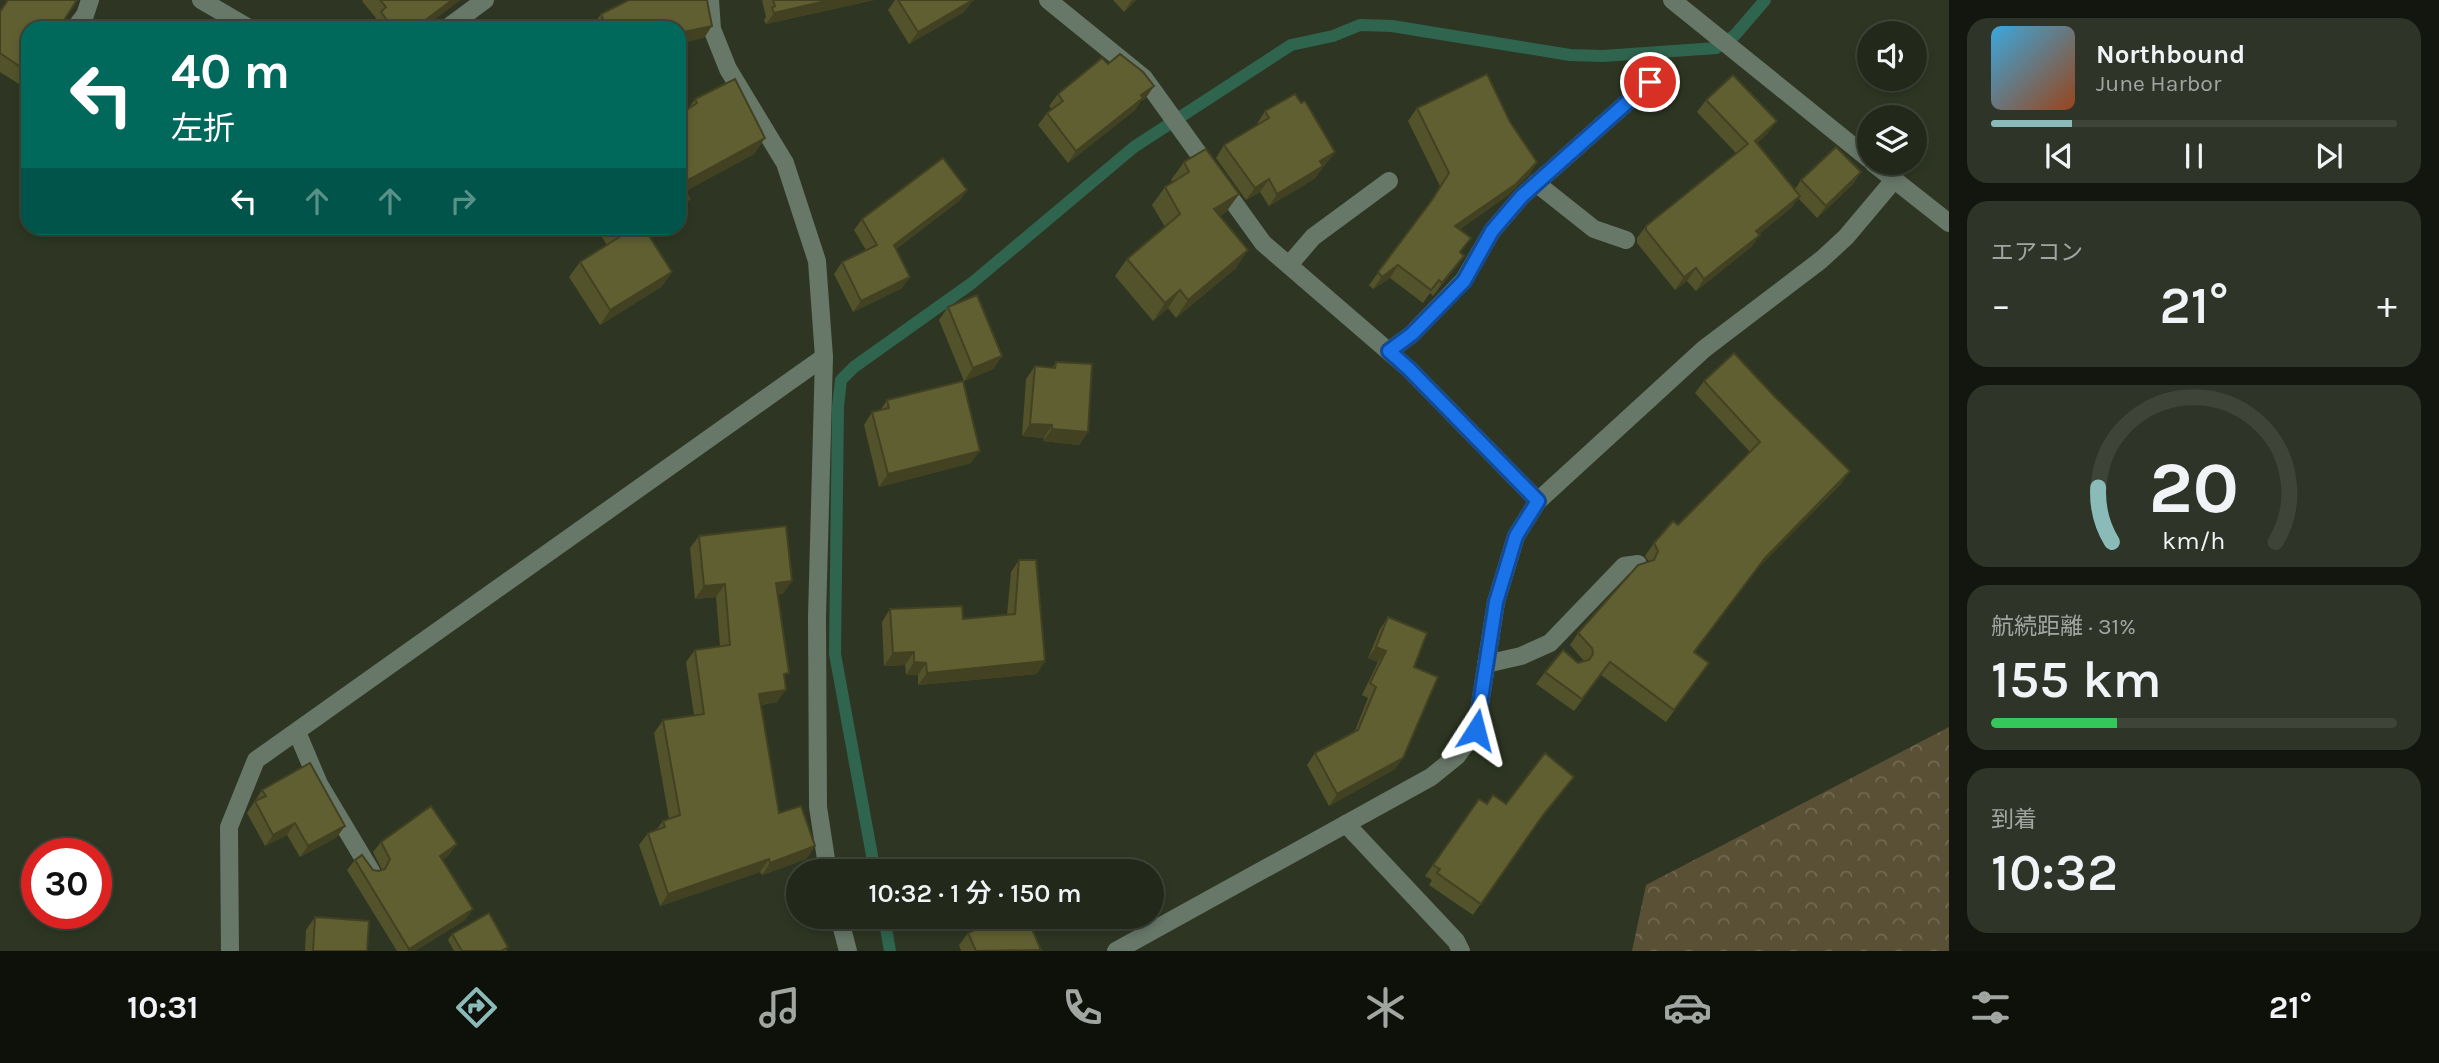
<!DOCTYPE html>
<html lang="ja">
<meta charset="utf-8">
<style>
:root{--surface:#22281a;--page:#2e3427;--text:#f1f3f6;--muted:#a2a6a2;--line:#3f4439;--accent:#8bbbb9}
body{margin:0;font-family:Karla,"Noto Sans JP",sans-serif;background:var(--page);color:var(--text);height:100vh;display:flex;flex-direction:column;font-size:26px;white-space:nowrap}
*{box-sizing:border-box;margin:0}
p{font-size:23px;color:var(--muted)}
.icon{flex:none;width:38px;height:38px;fill:none;stroke:currentColor;stroke-width:2;stroke-linecap:round;stroke-linejoin:round}
.map{position:relative;flex:1;overflow:hidden}
.drawer{display:flex;flex-direction:column;gap:18px;padding:18px;background:#13160e;width:490px}
.drawer>*{flex:none}
.guide{position:absolute;left:21px;top:21px;width:665px;height:214px;border-radius:21px;box-shadow:0 4px 10px #0003,0 0 0 2px var(--line);background:#00695c;color:#fff;overflow:hidden}
.tools{position:absolute;left:1857px;top:21px;display:grid;gap:14px}
.tools a{display:grid;place-items:center;width:70px;height:70px;border-radius:50%;background:var(--surface);box-shadow:0 4px 10px #0003,0 0 0 2px var(--line);font-size:35px}
.speed{position:absolute;left:21px;top:838px;display:flex;gap:14px;font-size:35px;font-weight:700;text-align:center}
.speed>*{display:grid;place-content:center;width:91px;height:91px;border-radius:50%;background:var(--surface);box-shadow:0 4px 10px #0003,0 0 0 2px var(--line);line-height:1}
.speed .limit{border:10px solid #d22;background:#fff;color:#111}
.pin{position:absolute;display:grid;place-items:center;width:60px;height:60px;color:#fff;margin:-30px;border:4px solid #fff;border-radius:50%;box-shadow:0 2px 7px #0007}
.me{position:absolute;width:77px;margin:-38px;rotate:9deg;stroke-linejoin:round;filter:drop-shadow(0 0 5px #0008)}
.turn{display:flex;align-items:center;gap:24px;height:147px;padding:0 35px;font-size:32px}
.turn .icon{width:91px;height:91px;stroke-width:2.5}
.turn b{display:block;font-size:49px;line-height:60px}
.lanes{display:flex;align-items:center;height:66px;padding:0 35px;background:#0003;justify-content:center;gap:35px;direction:ltr}
.lanes .off{opacity:.35}
.big{font-size:52px;font-weight:600;line-height:1.1}
.drawer .card{flex:1;display:flex;flex-direction:column;justify-content:center;gap:10px;min-width:0;padding:0 24px;border-radius:21px;background:var(--page)}
.drawer .dial{align-items:center;gap:0}
.dial svg{height:182px;overflow:visible;fill:none;stroke:var(--line);stroke-width:7;stroke-linecap:round;text-anchor:middle}
.dial text{fill:var(--text);stroke:none}
.song{display:flex;align-items:center;gap:21px}
.cover{width:84px;height:84px;border-radius:10px;background:linear-gradient(135deg,hsl(200 70% 55%),hsl(20 70% 35%))}
.played{height:7px;border-radius:4px;background:linear-gradient(90deg,var(--accent) 20%,var(--line) 20%)}
.keys{display:flex;justify-content:space-around;direction:ltr}
.heat{display:flex;justify-content:space-between;align-items:center;font-size:38px;direction:ltr}
.charge{height:10px;border-radius:5px;background:linear-gradient(90deg,#34c759 31%,var(--line) 0)}
.trip{position:absolute;left:786px;top:859px;width:378px;height:70px;border-radius:35px;background:var(--surface);box-shadow:0 4px 10px #0003,0 0 0 2px var(--line);font-weight:600;line-height:70px;text-align:center}
.dock{display:flex;height:112px;justify-content:space-around;align-items:center;background:#0e100a;color:var(--muted)}
.dock .icon{width:49px;height:49px}
.dock .active{color:var(--accent)}
.dock b{font-size:32px;color:var(--text)}
main{display:flex;flex:1;min-height:0}
.map>svg:first-child{display:block}
.forest{fill:url(#forest-crowns)}
.lines{fill:none;stroke-linecap:round;stroke-linejoin:round}
.stream{stroke:#2f644f;stroke-width:12}
.minor{stroke:#677768;stroke-width:18}
.wall{fill:#52522b}
.shaded-wall{fill:#424223}
.building{fill:#5f5f32;stroke:#424223;stroke-width:2}
.route-casing{stroke:#114b97;stroke-width:18}
.route{stroke:#1a73e8;stroke-width:12}
</style>
<main>
<div class="map">
<svg width="1949" height="951" viewBox="0 0 1949 951">
<defs>
<pattern id="forest-crowns" width="20" height="18" patternUnits="userSpaceOnUse" patternTransform="scale(1.75)"><rect width="20" height="18" fill="#5a5035"/><path d="M2 6a3 3 0 1 1 6 0M12 15a3 3 0 1 1 6 0" fill="none" stroke="#716952"/></pattern>
</defs>
<rect width="100%" height="100%" fill="#2e3623"/>
<!-- forest -->
<polygon class="forest" points="1949,727 1949,951 1632,951 1646,885"/>
<g class="lines">
<!-- stream -->
<g class="stream">
<polyline points="875,872 835,654 838,406 841,380 854,367 972,283 1134,147 1291,45 1333,36 1360,25 1392,26 1570,55 1603,56 1716,48 1735,35 1765,0"/>
<polyline points="884,917 890,951"/>
</g>
<!-- minor -->
<g class="minor">
<polyline points="201,0 249,28"/>
<polyline points="710,0 712,29 728,69 785,163 817,261 824,357 817,617 818,807 828,872"/>
<polyline points="1048,0 1144,78 1263,243 1409,369 1538,501"/>
<polyline points="1672,0 1869,159"/>
<polyline points="75,28 85,15 90,0"/>
<polyline points="447,28 485,0"/>
<polyline points="1873,163 1949,223"/>
<polyline points="1536,183 1594,229 1626,240"/>
<polyline points="1289,265 1313,237 1389,181"/>
<polyline points="1389,351 1412,334 1464,280 1492,231 1522,196 1650,82"/>
<polyline points="1486,664 1521,656 1550,643 1624,566 1638,564"/>
<polyline points="297,732 319,784 371,871"/>
<polyline points="1346,824 1456,941 1461,951"/>
<polyline points="839,917 848,951"/>
<polyline points="230,951 229,827 256,760 824,357"/>
<polyline points="1116,951 1431,777 1457,756 1476,730 1496,602 1516,536 1538,501 1704,349 1821,260 1846,237 1894,180"/>
</g>
</g>
<!-- wall -->
<g class="wall">
<polygon points="7,0 77,0 28,28 28,76 22,86 0,72 0,11"/>
<polygon points="363,0 460,0 423,28 375,28 372,24 376,18 362,1"/>
<polygon points="762,0 874,0 766,24 764,20 766,17"/>
<polygon points="895,0 973,0 964,12 909,44 888,10"/>
<polygon points="1113,0 1136,0 1124,12"/>
<polygon points="601,14 704,38 594,24"/>
<polygon points="1108,64 1154,86 1145,99 1141,101 1135,110 1068,163 1038,125 1047,113 1052,109 1049,106 1058,94"/>
<polygon points="695,99 765,138 754,154 685,191 679,206 688,109"/>
<polygon points="1706,100 1768,133 1757,143 1795,189 1801,180 1861,172 1852,185 1817,218 1798,198 1791,208 1759,234 1760,235 1751,247 1696,291 1687,281 1675,290 1637,243 1637,238 1646,226 1736,153 1697,112"/>
<polygon points="1301,103 1335,152 1314,179 1269,206 1260,192 1246,200 1216,158 1224,145 1257,125 1257,124 1265,111"/>
<polygon points="1417,108 1510,122 1537,162 1529,175 1507,196 1460,229 1460,253 1464,256 1433,296 1430,293 1423,303 1390,278 1373,289 1369,285 1427,207 1440,186 1408,121"/>
<polygon points="1184,162 1239,194 1226,212 1220,216 1236,268 1176,318 1168,308 1153,321 1115,276 1127,259 1165,227 1152,205 1165,187 1173,182 1171,180"/>
<polygon points="967,190 959,201 896,249 902,288 853,312 834,274 842,262 866,250 854,230 862,219"/>
<polygon points="596,228 658,228 648,234 672,272 661,287 600,325 569,277 580,262 607,245"/>
<polygon points="948,307 1002,356 993,369 964,381 939,320"/>
<polygon points="1056,362 1088,432 1079,445 1043,441 1044,438 1022,436 1026,379 1035,366 1052,368"/>
<polygon points="1704,381 1842,483 1756,570 1695,652 1709,663 1666,722 1601,675 1574,711 1536,684 1545,672 1584,661 1570,645 1578,633 1649,562 1645,556 1654,543 1678,525 1750,452 1695,393"/>
<polygon points="887,400 971,463 879,487 864,425 872,412 880,411"/>
<polygon points="699,536 783,594 778,594 785,679 777,702 761,705 779,813 815,846 806,859 762,875 760,872 660,906 639,845 648,833 656,830 663,821 669,819 654,733 663,720 694,715 686,662 695,650 720,646 716,597 695,599 690,548"/>
<polygon points="1019,560 1037,674 918,685 918,675 906,675 905,665 884,666 882,622 890,609 963,619 1007,615 1011,572"/>
<polygon points="1388,617 1414,667 1395,769 1329,806 1307,765 1315,753 1354,733 1368,698 1362,695 1378,662 1368,658 1380,629"/>
<polygon points="1566,788 1535,825 1473,915 1429,885 1432,880 1425,876 1479,799 1486,804 1506,804"/>
<polygon points="262,790 337,837 300,857 287,835 265,846 247,813"/>
<polygon points="381,842 449,855 442,860 465,920 415,951 397,951 347,870 355,860 373,870 379,871 382,870 373,852"/>
<polygon points="315,917 367,951 305,951 306,930"/>
<polygon points="990,917 1040,951 961,951 959,945 968,933 984,925"/>
<polygon points="452,934 508,947 506,951 454,951 448,940"/>
</g>
<!-- shaded-wall -->
<g class="shaded-wall">
<polygon points="452,0 460,0 423,28 415,28"/>
<polygon points="830,0 874,0 766,24 774,13"/>
<polygon points="973,0 964,12 909,44 918,32"/>
<polygon points="1132,0 1136,0 1124,12"/>
<polygon points="712,26 704,38 679,44 679,33"/>
<polygon points="1154,86 1145,99 1141,101 1135,110 1068,163 1076,151 1141,95"/>
<polygon points="1777,121 1768,133 1746,153 1755,141"/>
<polygon points="765,138 754,154 679,195 681,184"/>
<polygon points="1335,152 1314,179 1269,206 1277,194 1320,161"/>
<polygon points="1537,162 1529,175 1507,196 1446,238 1455,226"/>
<polygon points="1861,172 1852,185 1817,218 1826,206"/>
<polygon points="1269,179 1260,192 1246,200 1255,188"/>
<polygon points="967,190 959,201 886,256 894,245"/>
<polygon points="1239,194 1226,212 1202,227 1214,209"/>
<polygon points="1800,196 1791,208 1748,243 1756,231"/>
<polygon points="690,199 679,214 679,206"/>
<polygon points="644,228 658,228 633,243"/>
<polygon points="1760,235 1751,247 1696,291 1704,279"/>
<polygon points="1248,250 1236,268 1176,318 1188,300"/>
<polygon points="1464,256 1455,268 1433,296 1442,283"/>
<polygon points="1398,265 1390,278 1373,289 1382,277"/>
<polygon points="1696,268 1687,281 1675,290 1684,277"/>
<polygon points="672,272 661,287 600,325 610,310"/>
<polygon points="910,277 902,288 853,312 861,301"/>
<polygon points="1180,290 1168,308 1153,321 1165,303"/>
<polygon points="1002,356 993,369 964,381 973,368"/>
<polygon points="1030,424 1052,425 1044,438 1022,436"/>
<polygon points="1052,429 1088,432 1079,445 1043,441"/>
<polygon points="980,451 971,463 879,487 888,474"/>
<polygon points="1850,471 1842,483 1756,570 1765,558"/>
<polygon points="792,581 783,594 768,595 776,583"/>
<polygon points="725,584 716,597 695,599 704,586"/>
<polygon points="1376,647 1386,651 1378,662 1368,658"/>
<polygon points="914,652 905,665 884,666 893,653"/>
<polygon points="1045,661 1037,674 918,685 927,673"/>
<polygon points="914,662 926,663 918,675 906,675"/>
<polygon points="786,690 777,702 750,706 759,694"/>
<polygon points="1403,758 1395,769 1329,806 1337,794"/>
<polygon points="1574,777 1566,788 1535,826 1543,815"/>
<polygon points="295,823 287,835 265,846 273,835"/>
<polygon points="345,826 337,837 300,857 308,846"/>
<polygon points="457,844 449,855 432,867 440,856"/>
<polygon points="815,846 806,859 762,875 770,863"/>
<polygon points="769,859 760,872 660,906 668,894"/>
<polygon points="473,909 465,920 415,951 408,951 409,949"/>
</g>
<!-- building -->
<g class="building">
<polygon points="8,0 77,0 59,28 28,28 28,72 0,53 0,12"/>
<polygon points="380,0 452,0 415,28 393,28 381,12 386,7"/>
<polygon points="629,0 707,0 712,26 679,33 679,28 585,28 603,19 601,14"/>
<polygon points="773,0 830,0 774,13 772,8 775,6"/>
<polygon points="898,0 973,0 918,32"/>
<polygon points="1120,54 1143,72 1154,86 1141,95 1143,98 1076,151 1047,113 1063,101 1058,94 1102,58 1108,64"/>
<polygon points="1487,74 1510,122 1537,162 1516,184 1455,226 1471,238 1460,252 1464,256 1442,283 1439,280 1431,290 1398,265 1382,277 1378,272 1432,200 1449,173 1417,108"/>
<polygon points="1733,75 1777,121 1755,141 1800,196 1756,231 1760,235 1704,279 1696,268 1684,277 1646,230 1646,226 1748,144 1706,100"/>
<polygon points="735,79 765,138 681,184 690,199 679,206 679,115 697,103 695,99"/>
<polygon points="1295,94 1301,103 1305,101 1335,152 1320,161 1323,166 1277,194 1269,179 1255,188 1224,145 1269,118 1265,111"/>
<polygon points="1836,147 1861,172 1826,206 1801,180"/>
<polygon points="1206,149 1239,194 1214,209 1248,250 1188,300 1180,290 1165,303 1127,259 1180,214 1165,187 1189,172 1184,162"/>
<polygon points="943,158 967,190 894,245 910,277 861,301 842,262 877,245 862,219"/>
<polygon points="616,228 644,228 672,272 610,310 580,262 621,236"/>
<polygon points="977,295 1002,356 973,368 948,307"/>
<polygon points="1734,353 1775,397 1850,471 1765,558 1694,652 1709,663 1674,710 1610,662 1582,699 1545,672 1563,650 1578,663 1589,660 1593,654 1592,648 1578,633 1638,565 1654,560 1658,551 1654,543 1673,521 1678,525 1760,442 1704,381"/>
<polygon points="1056,362 1092,364 1088,432 1052,429 1052,425 1030,424 1035,366 1055,368"/>
<polygon points="963,381 980,451 888,474 872,412 889,408 887,400"/>
<polygon points="786,526 792,581 776,583 789,673 784,674 786,690 759,694 779,813 801,806 815,846 770,863 769,859 668,894 648,833 665,827 663,821 680,815 663,720 704,714 695,650 730,645 725,584 704,586 699,536"/>
<polygon points="1019,560 1036,560 1045,661 927,673 926,663 914,662 914,652 893,653 890,609 962,606 963,619 1015,614"/>
<polygon points="1388,617 1427,633 1414,667 1438,677 1403,758 1337,794 1315,753 1358,730 1376,687 1370,683 1386,651 1376,647"/>
<polygon points="1545,753 1574,777 1543,815 1481,904 1437,873 1440,869 1433,865 1479,799 1487,804 1493,795 1506,804"/>
<polygon points="310,763 345,826 308,846 295,823 273,835 255,801 266,796 262,790"/>
<polygon points="431,806 457,844 440,856 473,909 409,949 355,860 362,855 373,870 379,871 385,869 390,859 381,842"/>
<polygon points="489,913 508,947 501,951 462,951 452,934"/>
<polygon points="315,917 369,921 367,951 313,951"/>
<polygon points="990,917 1027,917 1041,950 976,951 968,933 992,922"/>
</g>
<g class="lines">
<defs>
<polyline id="route" points="1476,730 1496,602 1516,536 1538,501 1409,369 1389,351 1412,334 1464,281 1492,231 1522,196 1650,82"/>
</defs>
<!-- route casing -->
<use href="#route" class="route-casing"/>
<!-- route -->
<use href="#route" class="route"/>
</g>
</svg>
<div class="tools">
<a><svg class="icon" aria-label="sound" viewBox="0 0 24 24"><path d="M4 9h4l5-4v14l-5-4H4zM17 9q2 3 0 6"/></svg></a>
<a><svg class="icon" aria-label="layers" viewBox="0 0 24 24"><path d="M12 4l9 5-9 5-9-5zM3 14l9 5 9-5"/></svg></a>
</div>
<div class="speed"><div class="limit">30</div></div>
<div class="pin" style="left:1650px;top:82px;background:#d93025"><svg class="icon" aria-label="arrive" viewBox="0 0 24 24"><path d="M6 21V4h12l-3 4 3 4H6"/></svg></div>
<svg class="me" style="left:1476px;top:730px" viewBox="-20 -20 40 40"><path d="M0-17L14 15 0 8-14 15z" fill="#1a73e8" stroke="#fff" stroke-width="4"/></svg>
<div class="trip">10:32 · 1 分 · 150 m</div>
<div class="guide">
<div class="turn"><svg class="icon" aria-label="left" viewBox="0 0 24 24"><path d="M17 20v-9H6M10 6l-5 5 5 5"/></svg><div><b>40 m</b>左折</div></div>
<div class="lanes"><svg class="icon" aria-label="left" viewBox="0 0 24 24"><path d="M17 20v-9H6M10 6l-5 5 5 5"/></svg><svg class="icon off" aria-label="ahead" viewBox="0 0 24 24"><path d="M12 20V5M6 11l6-6 6 6"/></svg><svg class="icon off" aria-label="ahead" viewBox="0 0 24 24"><path d="M12 20V5M6 11l6-6 6 6"/></svg><svg class="icon off" aria-label="right" viewBox="0 0 24 24"><path d="M7 20v-9h11M14 6l5 5-5 5"/></svg></div>
</div>
</div>
<section class="drawer">
<div class="card">
<div class="song"><i class="cover"></i><div><b>Northbound</b><p>June Harbor</p></div></div>
<div class="played"></div>
<div class="keys"><svg class="icon" aria-label="previous" viewBox="0 0 24 24"><path d="M18 5L8 12l10 7zM5 5v14"/></svg><svg class="icon" aria-label="pause" viewBox="0 0 24 24"><path d="M8 5v14M16 5v14"/></svg><svg class="icon" aria-label="next" viewBox="0 0 24 24"><path d="M6 5l10 7-10 7zM19 5v14"/></svg></div>
</div>
<div class="card"><p>エアコン</p>
<div class="heat"><a>−</a><b class="big">21°</b><a>+</a></div>
</div>
<div class="card dial"><svg viewBox="0 0 100 80">
<path d="M14 69A42 42 0 1 1 86 69"/>
<path d="M14 69A42 42 0 0 1 8 45" stroke="#8bbbb9"/>
<text x="50" y="56" font-size="32" font-weight="700">20</text>
<text x="50" y="72" font-size="11">km/h</text>
</svg></div>
<div class="card"><p>航続距離 · 31%</p><b class="big">155 km</b><div class="charge"></div></div>
<div class="card"><p>到着</p><b class="big">10:32</b></div>
</section>
</main>
<nav class="dock">
<b>10:31</b>
<svg class="icon active" aria-label="directions" viewBox="0 0 24 24"><path d="M12 3l9 9-9 9-9-9zM9 14v-3h6M13 9l2 2-2 2"/></svg>
<svg class="icon" aria-label="music" viewBox="0 0 24 24"><path d="M9 18V5l10-2v13"/><circle cx="6" cy="18" r="3"/><circle cx="16" cy="16" r="3"/></svg>
<svg class="icon" aria-label="phone" viewBox="0 0 24 24"><path d="M5 4h4l2 5-3 2q2 4 5 5l2-3 5 2v4C11 20 4 13 5 4z"/></svg>
<svg class="icon" aria-label="climate" viewBox="0 0 24 24"><path d="M12 3v18M4 7l16 10M4 17L20 7"/></svg>
<svg class="icon" aria-label="car" viewBox="0 0 24 24"><path d="M5 17H2v-5l4-1 3-4h7l3 4 3 1v5h-3M9 17h6M6 11h13"/><circle cx="7" cy="17" r="2"/><circle cx="17" cy="17" r="2"/></svg>
<svg class="icon" aria-label="filters" viewBox="0 0 24 24"><path d="M4 7h16M4 17h16"/><circle cx="9" cy="7" r="2"/><circle cx="15" cy="17" r="2"/></svg>
<b>21°</b>
</nav>
